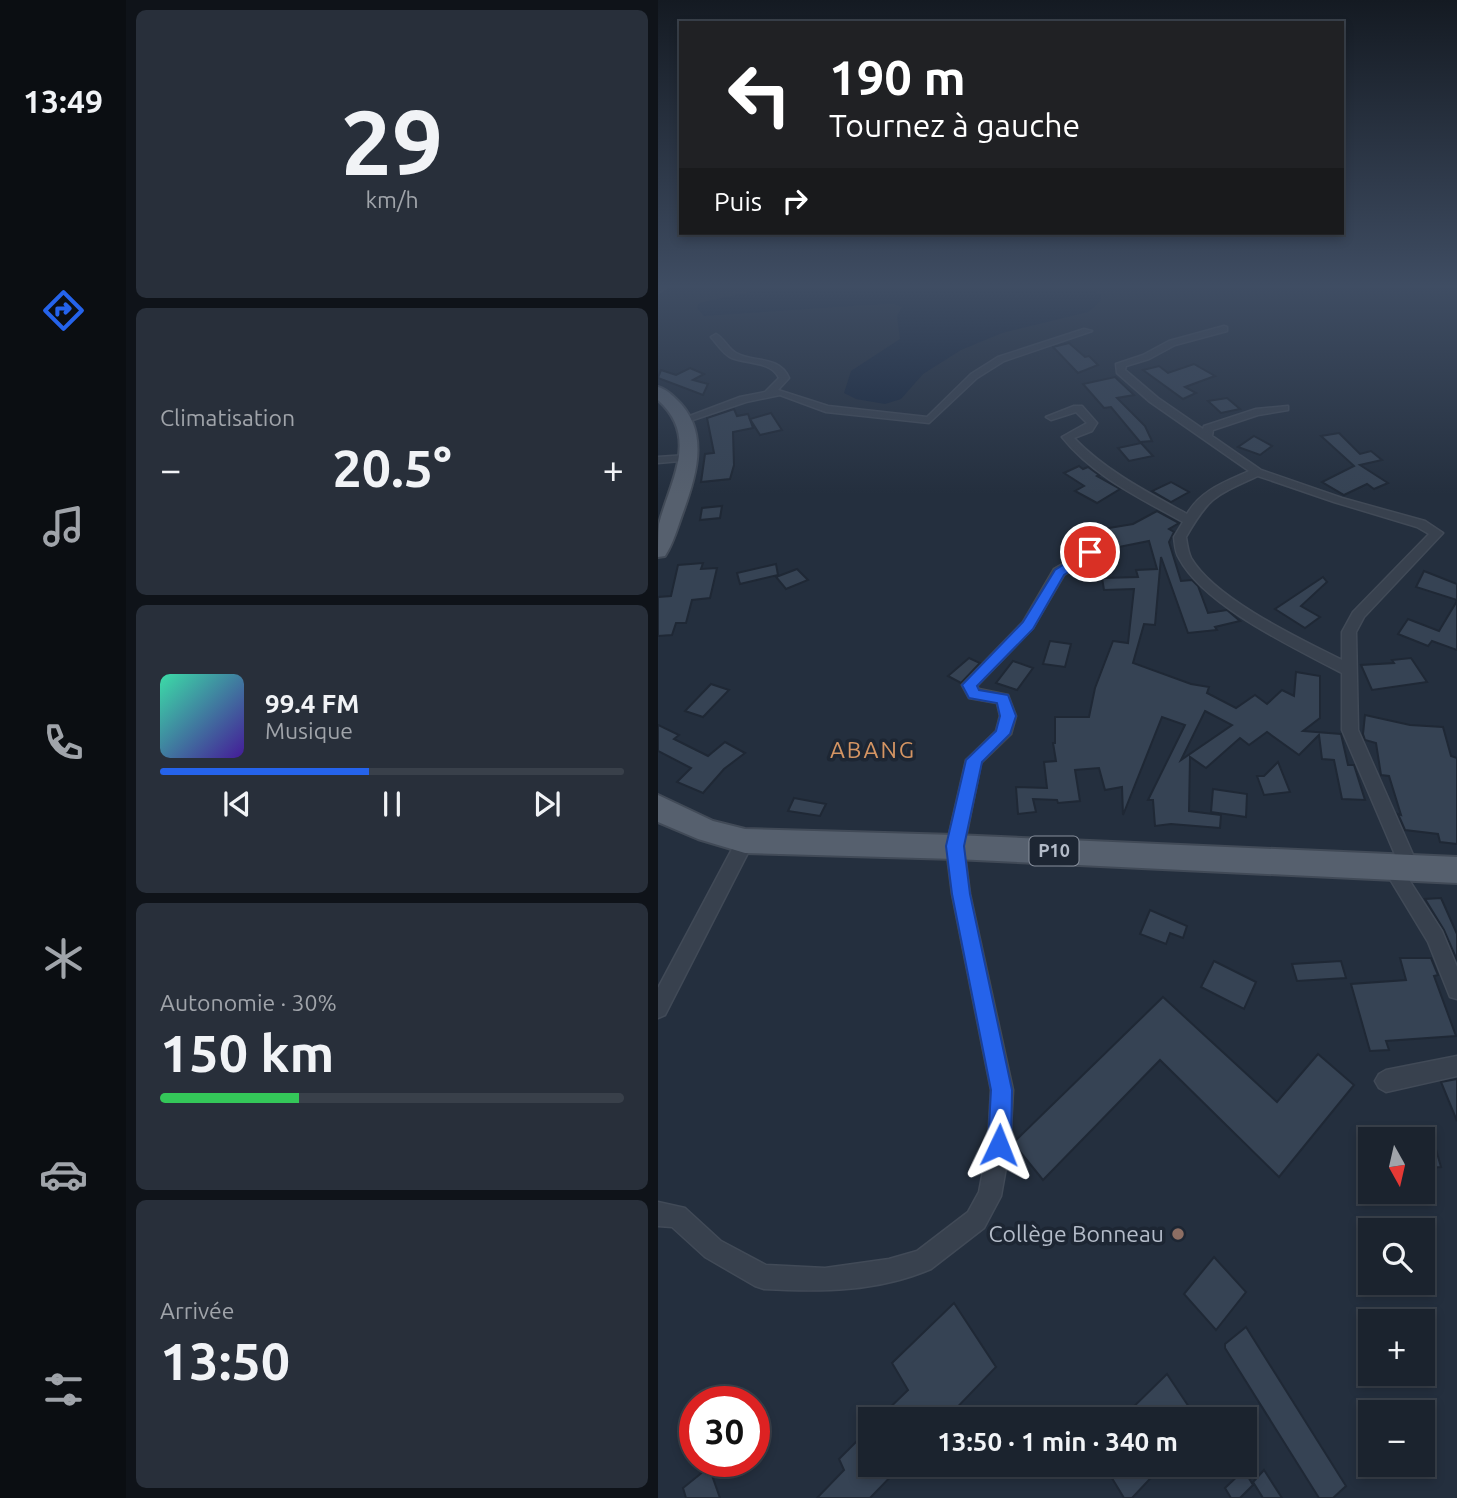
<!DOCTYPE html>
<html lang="fr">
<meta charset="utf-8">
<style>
:root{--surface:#1b232e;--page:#282f3a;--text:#f1f3f6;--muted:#a0a4aa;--line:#39404a;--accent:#2563eb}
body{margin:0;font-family:Ubuntu,sans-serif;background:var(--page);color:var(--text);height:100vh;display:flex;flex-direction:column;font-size:26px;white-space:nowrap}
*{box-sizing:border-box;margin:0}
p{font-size:23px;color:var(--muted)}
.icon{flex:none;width:38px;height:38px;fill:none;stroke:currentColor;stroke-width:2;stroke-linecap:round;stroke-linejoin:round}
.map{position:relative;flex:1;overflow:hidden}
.details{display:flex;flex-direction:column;gap:10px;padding:10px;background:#0f1319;width:532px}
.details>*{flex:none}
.guide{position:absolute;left:21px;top:21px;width:665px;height:214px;border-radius:0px;box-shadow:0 4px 10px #0003,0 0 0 2px var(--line);background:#202124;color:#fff;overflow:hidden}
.needle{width:46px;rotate:172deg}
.buttons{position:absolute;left:700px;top:1127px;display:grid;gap:14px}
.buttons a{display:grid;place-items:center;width:77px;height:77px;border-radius:0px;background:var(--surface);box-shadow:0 4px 10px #0003,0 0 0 2px var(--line);font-size:35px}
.speed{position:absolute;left:21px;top:1386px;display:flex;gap:14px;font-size:35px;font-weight:700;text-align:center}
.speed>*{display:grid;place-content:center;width:91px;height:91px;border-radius:50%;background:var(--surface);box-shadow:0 4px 10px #0003,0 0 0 2px var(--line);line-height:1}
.speed .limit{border:10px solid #d22;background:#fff;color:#111}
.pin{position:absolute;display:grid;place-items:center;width:60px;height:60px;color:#fff;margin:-30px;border:4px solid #fff;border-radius:50%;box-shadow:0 2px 7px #0007}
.me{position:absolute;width:77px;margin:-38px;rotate:2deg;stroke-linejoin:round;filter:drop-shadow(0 0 5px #0008)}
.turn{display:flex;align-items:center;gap:24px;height:147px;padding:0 35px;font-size:32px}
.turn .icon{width:91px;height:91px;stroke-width:2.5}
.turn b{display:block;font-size:49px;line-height:60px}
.then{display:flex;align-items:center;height:66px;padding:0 35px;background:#0003;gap:14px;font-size:26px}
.big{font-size:52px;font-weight:600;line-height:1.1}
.details .widget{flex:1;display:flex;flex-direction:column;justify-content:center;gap:10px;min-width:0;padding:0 24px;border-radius:10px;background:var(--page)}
.details .dial{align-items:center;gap:0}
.dial b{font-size:91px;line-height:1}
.song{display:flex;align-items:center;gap:21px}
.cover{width:84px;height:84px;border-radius:10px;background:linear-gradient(135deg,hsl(160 70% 55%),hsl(260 70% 35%))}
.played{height:7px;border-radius:4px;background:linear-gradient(90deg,var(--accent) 45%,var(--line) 45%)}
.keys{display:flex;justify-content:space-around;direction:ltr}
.heat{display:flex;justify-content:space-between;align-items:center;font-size:38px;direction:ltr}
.charge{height:10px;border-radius:5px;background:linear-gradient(90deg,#34c759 30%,var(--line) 0)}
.trip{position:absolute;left:200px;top:1407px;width:399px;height:70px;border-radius:0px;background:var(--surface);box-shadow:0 4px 10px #0003,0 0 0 2px var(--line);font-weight:600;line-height:70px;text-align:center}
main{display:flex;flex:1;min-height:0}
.dock{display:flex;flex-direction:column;width:126px;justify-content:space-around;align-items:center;background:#0b0e12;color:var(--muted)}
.dock .icon{width:49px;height:49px}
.dock .on{color:var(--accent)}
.dock b{font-size:32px;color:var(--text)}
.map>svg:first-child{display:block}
.water{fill:#17263c}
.building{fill:#364354;stroke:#1f2835;stroke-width:2;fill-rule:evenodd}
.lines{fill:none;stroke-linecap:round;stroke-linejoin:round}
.street-casing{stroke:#414a57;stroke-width:3}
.primary-casing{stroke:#414a57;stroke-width:4}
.street{fill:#38414e;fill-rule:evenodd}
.primary{fill:#56606e;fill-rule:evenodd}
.route{fill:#2563eb;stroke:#184099;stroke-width:2}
.education-dot{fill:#8d6e63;stroke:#1d2633;stroke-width:2.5}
.labels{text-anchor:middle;stroke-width:7;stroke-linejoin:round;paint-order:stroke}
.shield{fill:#1d2633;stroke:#878f9c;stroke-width:2}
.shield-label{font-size:18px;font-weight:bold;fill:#b4bcc9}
.quarter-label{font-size:23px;letter-spacing:2px;fill:#d59563;stroke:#1d2633}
.near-poi-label{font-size:23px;fill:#b4bcc9;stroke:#1d2633;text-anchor:end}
</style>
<main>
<nav class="dock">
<b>13:49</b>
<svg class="icon on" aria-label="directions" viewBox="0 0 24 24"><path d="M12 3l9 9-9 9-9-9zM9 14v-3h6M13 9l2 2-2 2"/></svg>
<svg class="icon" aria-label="music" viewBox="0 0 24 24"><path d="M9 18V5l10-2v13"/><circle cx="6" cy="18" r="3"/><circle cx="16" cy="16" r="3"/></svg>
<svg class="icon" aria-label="phone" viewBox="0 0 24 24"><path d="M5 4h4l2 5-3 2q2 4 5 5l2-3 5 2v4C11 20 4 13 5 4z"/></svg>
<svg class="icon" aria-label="climate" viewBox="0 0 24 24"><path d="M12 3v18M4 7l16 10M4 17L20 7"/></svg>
<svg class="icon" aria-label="car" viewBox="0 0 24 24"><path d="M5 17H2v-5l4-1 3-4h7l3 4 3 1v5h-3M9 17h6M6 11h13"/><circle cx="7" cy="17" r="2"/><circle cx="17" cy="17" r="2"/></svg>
<svg class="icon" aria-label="filters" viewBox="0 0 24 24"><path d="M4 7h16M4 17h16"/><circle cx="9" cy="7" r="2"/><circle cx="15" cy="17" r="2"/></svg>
</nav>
<section class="details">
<div class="widget dial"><b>29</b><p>km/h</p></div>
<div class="widget"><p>Climatisation</p>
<div class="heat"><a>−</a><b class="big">20.5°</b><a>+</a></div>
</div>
<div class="widget">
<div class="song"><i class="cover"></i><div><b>99.4 FM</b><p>Musique</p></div></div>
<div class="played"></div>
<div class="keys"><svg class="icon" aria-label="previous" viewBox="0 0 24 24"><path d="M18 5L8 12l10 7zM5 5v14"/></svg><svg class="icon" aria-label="pause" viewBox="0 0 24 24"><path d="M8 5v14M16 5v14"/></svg><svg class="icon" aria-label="next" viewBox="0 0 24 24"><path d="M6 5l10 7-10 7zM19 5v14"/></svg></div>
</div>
<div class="widget"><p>Autonomie · 30%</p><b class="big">150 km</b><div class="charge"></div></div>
<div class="widget"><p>Arrivée</p><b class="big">13:50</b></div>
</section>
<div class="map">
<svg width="799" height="1498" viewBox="0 0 799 1498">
<rect width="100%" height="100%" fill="#242f3e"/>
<!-- water -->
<polygon class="water" points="125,285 321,285 432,290 443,294 443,301 430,312 344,333 303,350 265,374 243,399 227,404 198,399 186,393 193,371 242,339 239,316 244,307 235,304 209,305 46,316 39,308 41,303"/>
<!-- building -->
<g class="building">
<polygon points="411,343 427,357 431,356 440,365 420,373 395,347"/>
<polygon points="536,364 557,376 527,387 538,393 525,399 485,370 501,366 510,373"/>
<polygon points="32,368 46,374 35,380 50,384 45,395 0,378 3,370 18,375"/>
<polygon points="457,377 476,395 459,398 487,426 494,441 482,442 453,407 446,408 425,384"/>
<polygon points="569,398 582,409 563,413 550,401"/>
<polygon points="76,409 79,416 90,414 95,428 75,432 76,465 72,479 43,482 47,454 56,453 49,418"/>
<polygon points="113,413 124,430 102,435 92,419"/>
<polygon points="681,433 702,454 713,451 724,460 702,465 730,483 716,489 709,484 686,495 664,482 696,466 663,436"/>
<polygon points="596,436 614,446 602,455 580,447"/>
<polygon points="483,443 495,456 471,461 460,448"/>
<polygon points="421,466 425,469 430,467 441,475 439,476 462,489 439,503 417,491 426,486 406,473"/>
<polygon points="513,482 531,492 513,502 494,491"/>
<polygon points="64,506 62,518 42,520 44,508"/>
<path d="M499 511 521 523 511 529 516 532 511 542 523 581 534 580 540 586 550 613 569 610 582 621 557 627 559 630 530 633 503 557 497 625 486 624 475 663 533 684 551 687 549 693 578 708 597 695 609 704 624 690 636 696 638 672 662 676V718L645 731 683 734 690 765H696L707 800 684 799 676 760 664 759 661 735 641 755 609 732 591 745 582 738 548 768 532 757 531 811 563 815 562 828 513 824 497 826 495 800H490L527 725 504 717 465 815 464 787 447 790 441 768 417 770 422 801 400 803 399 800 375 799 378 812 360 814 358 787 389 788 386 762 398 761 395 743H397V717H431L437 688 455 641 470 643 476 589 446 590 444 578 480 577 478 570 499 569 491 541 456 548 445 529 475 524ZM547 711 574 725 523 760Z"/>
<polygon points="45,563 43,569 59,568 52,598 34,600 28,623 18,623 14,635 0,636 0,597 13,596 20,565"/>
<polygon points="118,564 120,575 82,584 79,573"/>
<polygon points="139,569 150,580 128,589 118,577"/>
<polygon points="766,571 799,584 799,600 758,587"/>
<polygon points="665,577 669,582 643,606 662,617 647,628 617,609"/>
<polygon points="799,601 799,650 774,641 770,646 740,634 750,619 781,631"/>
<polygon points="392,641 413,644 407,667 385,664"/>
<polygon points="311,658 322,663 303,683 290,676"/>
<polygon points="753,658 769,682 714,690 703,665 736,663 734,660"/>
<polygon points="355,661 375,668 359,690 338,683"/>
<polygon points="53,684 71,690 45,717 27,711"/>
<polygon points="707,715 752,725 785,727 793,756 799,758 799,844 782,842 780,834 747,830 740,814 743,815 731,776 723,775 718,743 707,740 705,734"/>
<polygon points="0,725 21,735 16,739 50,756 67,742 87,753 66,769 45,793 19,782 33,768 0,751"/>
<polygon points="620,762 632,792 606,795 599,776 606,776"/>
<polygon points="555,789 589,794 588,817 553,812"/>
<polygon points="136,798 168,804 162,816 130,811"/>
<polygon points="783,898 799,934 799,960 786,930 767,899"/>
<polygon points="492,910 529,926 525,938 512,933 508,944 482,934"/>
<polygon points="742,958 773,958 780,975 776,976 798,1036 728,1041 731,1050 712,1051 693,984 748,980"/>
<polygon points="556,961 598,982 586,1009 543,987"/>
<polygon points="683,961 688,978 639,981 634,964"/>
<polygon points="505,997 619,1102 660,1054 696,1085 621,1177 502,1060 385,1180 355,1143"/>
<polygon points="799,1079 799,1121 783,1082"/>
<polygon points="775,1139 783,1167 765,1168 765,1140"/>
<polygon points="556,1257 588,1292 558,1330 526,1294"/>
<polygon points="296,1303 338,1367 288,1419 220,1419 250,1390 234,1363"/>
<polygon points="588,1327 688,1486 675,1498 661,1498 567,1348 567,1344"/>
<polygon points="509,1374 539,1419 463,1419"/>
<polygon points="212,1428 212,1465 244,1465 212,1498 159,1498 186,1470 181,1459"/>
<polygon points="446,1465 505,1465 474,1498 466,1498"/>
<polygon points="51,1467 62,1498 28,1498 25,1488"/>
<polygon points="586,1470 595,1485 582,1498 573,1498 567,1488"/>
<polygon points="606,1470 624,1498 605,1498 595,1482"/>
</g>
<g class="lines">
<defs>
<g id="street">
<polygon points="4,285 13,285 0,293 0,287"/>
<path d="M566 326 569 327V331L517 345 491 359 468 366 467 370 500 398 545 429 546 426 598 409 630 406V410L600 415 555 430 554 436 603 470 684 498 767 521 785 533 706 617 698 632 700 730 760 866 757 871 746 872 784 931 799 967V999L792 997 770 942 724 866 727 861 733 858 741 864 684 730V673C637 648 546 606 521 558 517 552 517 544 516 537L525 522C482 498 435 476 404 437L429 423 418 412 393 420 388 417 416 406H424L439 423 434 431 416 438C448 471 489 492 529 514 543 490 567 482 591 471L492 402 459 373 458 364 485 355 511 341ZM600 476 676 502 759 527 771 534 695 612 684 632V660C642 639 557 599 533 558 530 552 529 544 528 537 551 497 556 496 600 476Z"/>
<path d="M426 329 434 331 346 361 319 378 271 423 168 412 122 395 88 402 26 423 21 420 82 397 107 392 121 378C113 361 89 364 74 358 66 355 59 344 53 337L58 334C66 338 70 349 78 353 96 363 121 355 131 378L120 390 170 406 269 417 313 374 340 357Z"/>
<polygon points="29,455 33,456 33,460 0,463 0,457"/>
<path d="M432 548 436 549V555L406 575 375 628 319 686 321 689 350 695 358 716 353 734 323 763 306 847 312 894 355 1090 352 1145 343 1196 326 1228 273 1269C219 1292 163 1292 106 1289L97 1286 47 1257 14 1227 0 1226V1202L27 1208 63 1241 108 1265 167 1268 231 1259 259 1251 310 1212 321 1192 330 1145 333 1090 294 894 288 847 308 760 338 731 342 716 339 703 311 698 304 685 365 622 396 569Z"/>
<polygon points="87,834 93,836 96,841 7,1015 0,1018 0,988 81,836"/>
<polygon points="799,1056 799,1076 728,1092 721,1088 717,1081 721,1074 728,1070"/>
</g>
<g id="primary">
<path d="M0 387C7 389 12 393 18 399 53 431 38 477 24 515 19 529 15 544 7 556L0 557C0 547 0 534 1 524 12 481 42 437 0 400Z"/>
<polygon points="0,795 55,821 87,829 297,835 799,857 799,883 297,859 87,853 40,839 0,822"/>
</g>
</defs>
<!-- street casing -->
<use href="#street" class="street-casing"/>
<!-- primary casing -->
<use href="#primary" class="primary-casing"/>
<!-- street -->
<use href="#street" class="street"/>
<!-- primary -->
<use href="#primary" class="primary"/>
</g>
<!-- sky -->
<linearGradient id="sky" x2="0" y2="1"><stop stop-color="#141a22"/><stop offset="0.58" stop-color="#3f4d63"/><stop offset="1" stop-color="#3f4d63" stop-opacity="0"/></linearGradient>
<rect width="799" height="494" fill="url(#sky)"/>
<!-- route -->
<polygon class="route" points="432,548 436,549 436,555 406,575 375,629 319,686 321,690 350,695 358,716 352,734 324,762 306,846 312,894 354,1090 353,1145 349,1153 341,1156 334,1153 330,1145 333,1090 294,894 288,846 308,760 338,731 342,716 339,703 311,698 304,685 365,622 397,570"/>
<!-- markers -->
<circle class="education-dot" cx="520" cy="1234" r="7"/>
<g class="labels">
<!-- shield labels -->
<rect class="shield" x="371.5" y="836.5" width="49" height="29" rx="5"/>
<g class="shield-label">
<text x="396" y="857">P10</text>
</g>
<!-- quarter labels -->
<g class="quarter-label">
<text x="215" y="758">ABANG</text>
</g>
<!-- near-poi labels -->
<g class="near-poi-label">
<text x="506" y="1242">Collège Bonneau</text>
</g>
</g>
</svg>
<div class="buttons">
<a><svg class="needle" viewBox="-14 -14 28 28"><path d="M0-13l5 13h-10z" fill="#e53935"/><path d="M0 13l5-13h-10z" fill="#a0a4aa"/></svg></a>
<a><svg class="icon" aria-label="search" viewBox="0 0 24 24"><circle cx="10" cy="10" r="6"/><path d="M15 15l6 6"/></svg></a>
<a>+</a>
<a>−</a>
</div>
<div class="speed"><div class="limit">30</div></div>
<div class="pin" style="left:432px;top:552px;background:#d93025"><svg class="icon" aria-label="arrive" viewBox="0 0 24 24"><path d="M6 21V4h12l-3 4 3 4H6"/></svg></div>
<svg class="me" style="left:341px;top:1145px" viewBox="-20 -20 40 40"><path d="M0-17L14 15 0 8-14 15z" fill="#2563eb" stroke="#fff" stroke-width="4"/></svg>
<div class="trip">13:50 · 1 min · 340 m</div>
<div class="guide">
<div class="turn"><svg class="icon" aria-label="left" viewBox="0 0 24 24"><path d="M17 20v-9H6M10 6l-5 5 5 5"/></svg><div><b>190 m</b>Tournez à gauche</div></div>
<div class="then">Puis<svg class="icon" aria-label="right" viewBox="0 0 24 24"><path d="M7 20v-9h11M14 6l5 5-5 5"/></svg></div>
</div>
</div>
</main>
